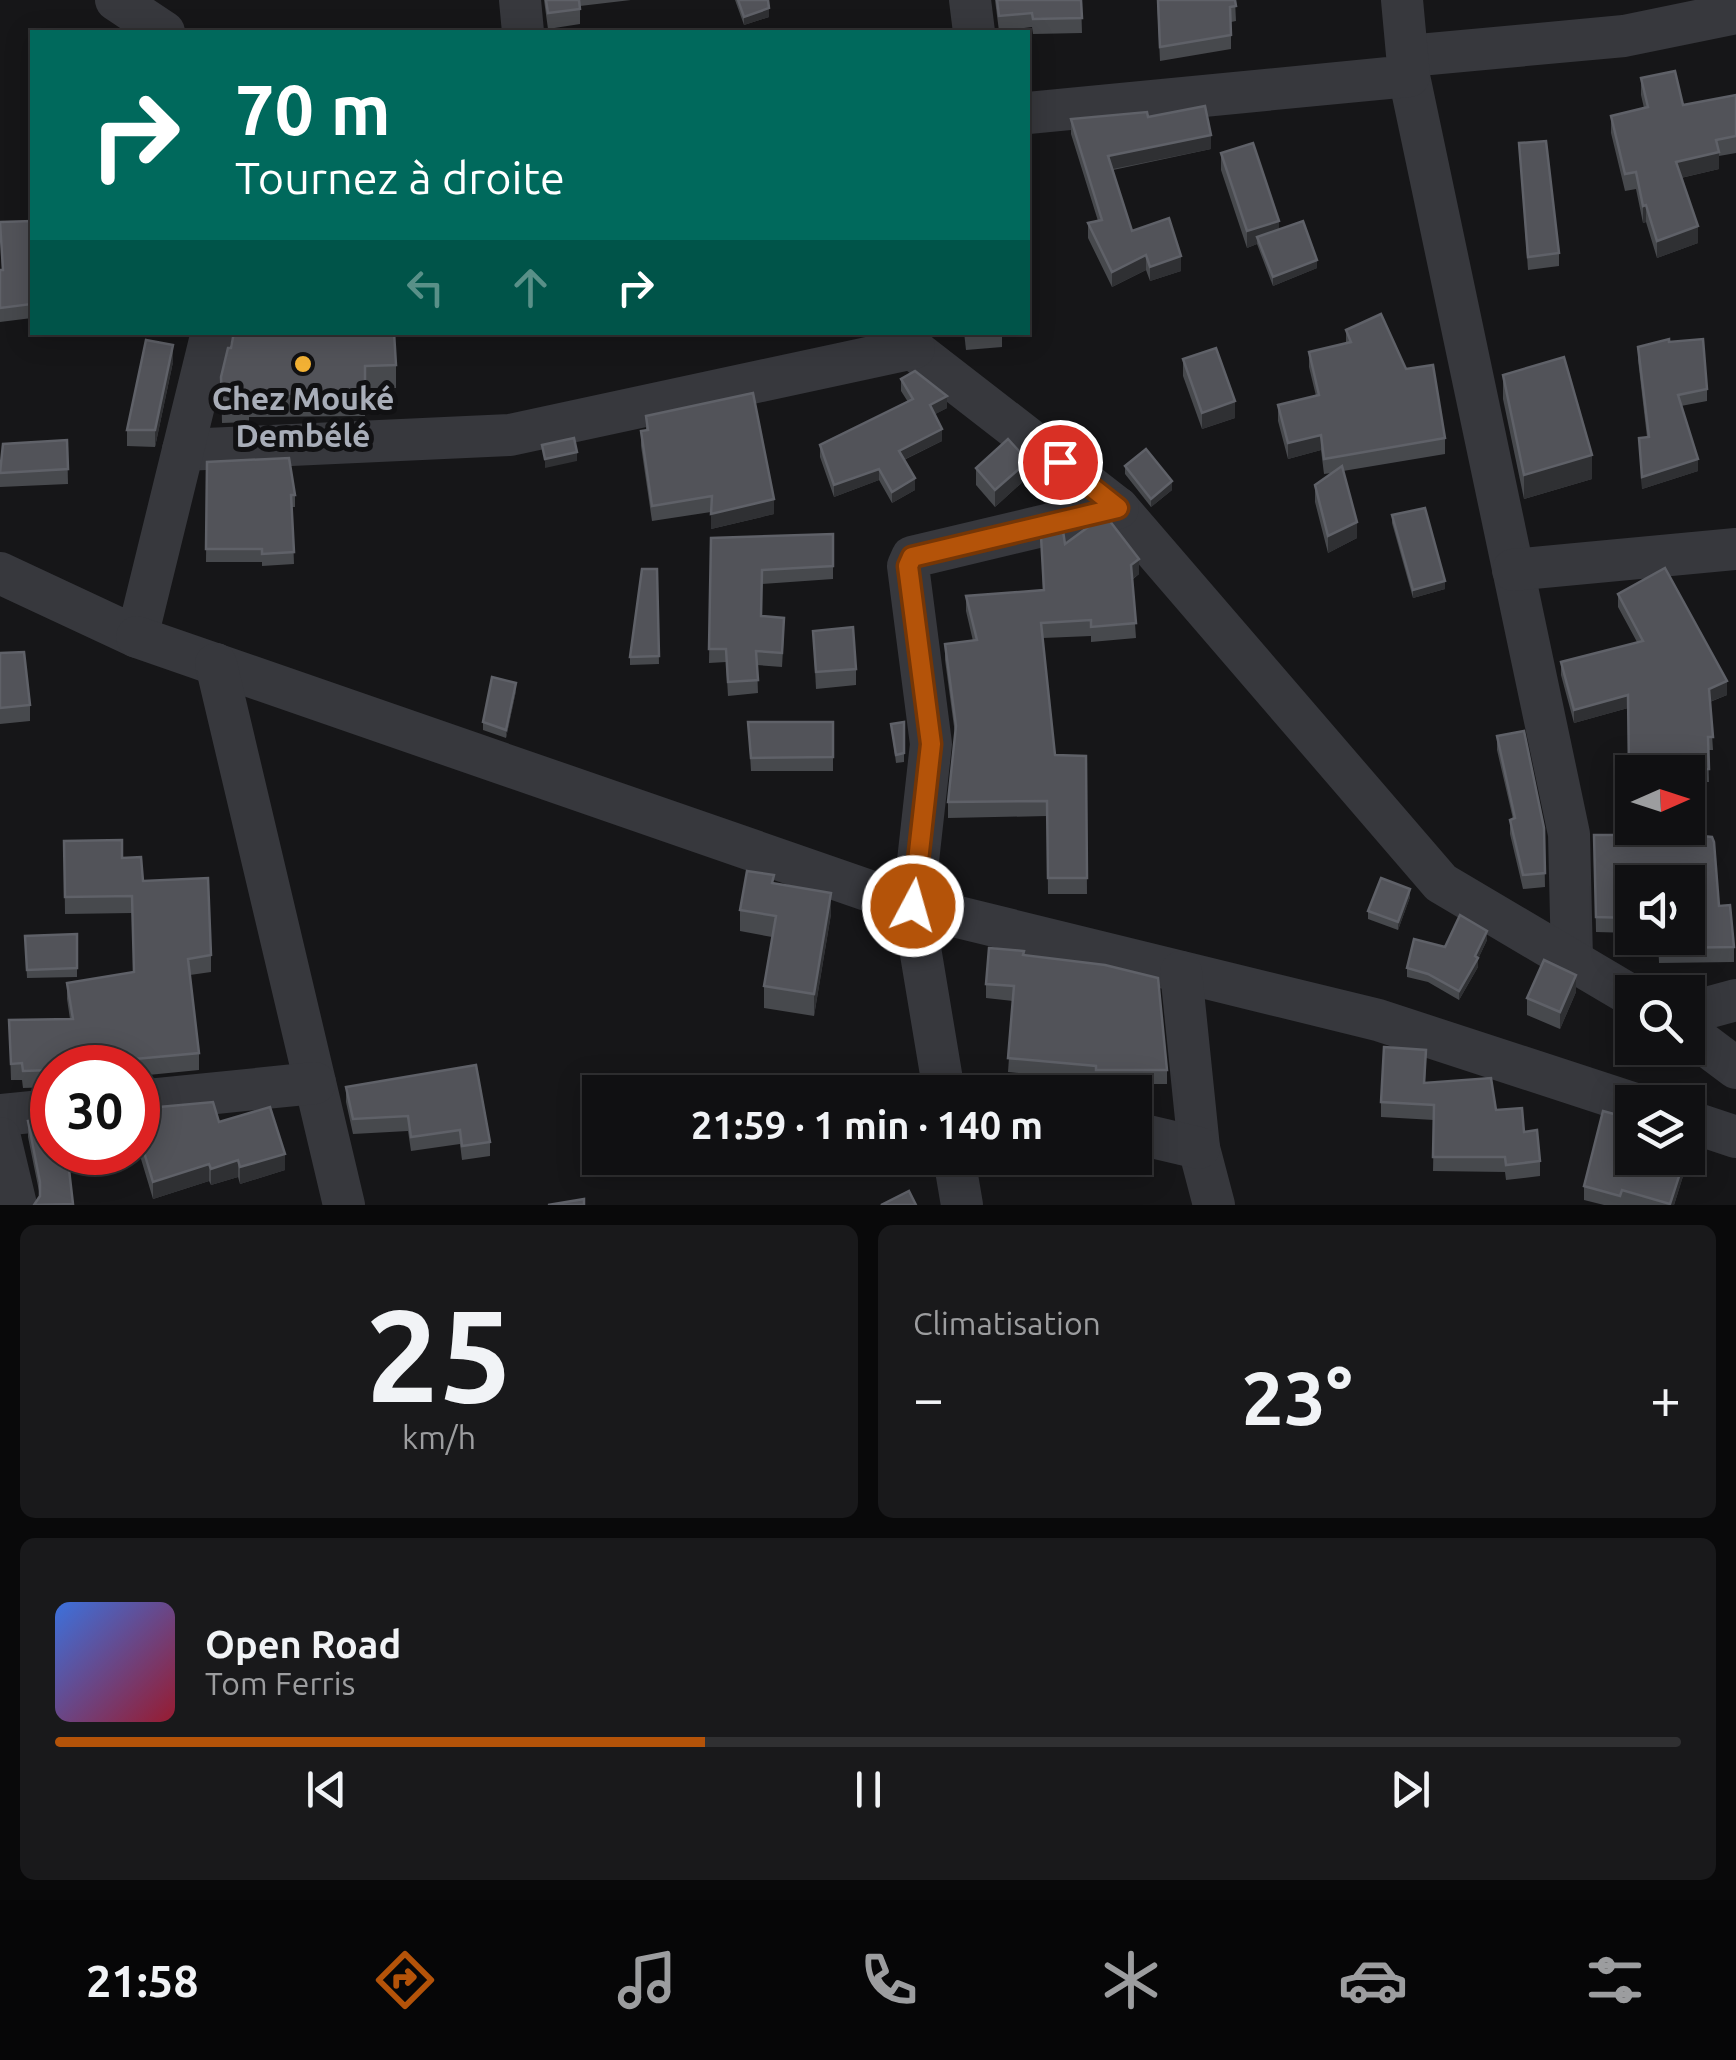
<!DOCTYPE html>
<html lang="fr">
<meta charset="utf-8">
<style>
:root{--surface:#101012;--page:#19191b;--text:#f1f3f6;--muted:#9c9d9f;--line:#303032;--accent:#b45309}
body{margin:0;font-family:Ubuntu,sans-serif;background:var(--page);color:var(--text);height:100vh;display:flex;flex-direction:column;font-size:38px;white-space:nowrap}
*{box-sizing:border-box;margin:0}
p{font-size:32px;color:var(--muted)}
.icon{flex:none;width:55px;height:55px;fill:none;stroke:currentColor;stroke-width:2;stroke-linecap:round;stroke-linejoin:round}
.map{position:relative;height:1205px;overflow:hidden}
.drawer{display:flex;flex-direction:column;gap:20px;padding:20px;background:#09090a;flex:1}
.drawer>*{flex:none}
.hud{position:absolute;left:30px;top:30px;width:1000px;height:305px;border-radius:0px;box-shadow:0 5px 25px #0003,0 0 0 2px var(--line);background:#00695c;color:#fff;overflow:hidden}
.needle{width:65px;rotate:87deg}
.controls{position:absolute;left:1615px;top:755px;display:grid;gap:20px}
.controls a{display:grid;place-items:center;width:90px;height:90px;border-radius:0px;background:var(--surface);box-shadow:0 5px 25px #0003,0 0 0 2px var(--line);font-size:50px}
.speed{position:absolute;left:30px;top:1045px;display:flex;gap:20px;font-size:50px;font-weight:700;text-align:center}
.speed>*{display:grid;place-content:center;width:130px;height:130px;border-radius:50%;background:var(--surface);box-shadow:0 5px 25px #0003,0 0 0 2px var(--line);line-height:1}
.speed .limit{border:15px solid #d22;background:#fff;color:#111}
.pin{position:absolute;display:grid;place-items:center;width:85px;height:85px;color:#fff;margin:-42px;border:5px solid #fff;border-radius:50%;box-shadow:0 2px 10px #0007}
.me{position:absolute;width:110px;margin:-55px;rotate:6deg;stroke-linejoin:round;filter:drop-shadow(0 0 8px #0008)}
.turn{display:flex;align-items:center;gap:35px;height:210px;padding:0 40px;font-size:45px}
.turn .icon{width:130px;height:130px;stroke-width:2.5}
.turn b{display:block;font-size:70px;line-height:85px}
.lanes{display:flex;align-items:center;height:95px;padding:0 40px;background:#0003;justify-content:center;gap:50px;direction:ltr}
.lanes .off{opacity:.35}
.big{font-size:75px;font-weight:700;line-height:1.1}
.drawer .widget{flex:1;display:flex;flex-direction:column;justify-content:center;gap:15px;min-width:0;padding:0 35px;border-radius:15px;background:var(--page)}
.drawer .dial{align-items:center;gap:0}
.dial b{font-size:130px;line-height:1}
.song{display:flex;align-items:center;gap:30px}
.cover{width:120px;height:120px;border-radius:15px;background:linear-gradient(135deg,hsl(220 70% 55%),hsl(350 70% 35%))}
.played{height:10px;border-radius:5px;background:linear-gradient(90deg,var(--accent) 40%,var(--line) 40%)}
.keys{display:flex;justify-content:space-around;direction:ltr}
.heat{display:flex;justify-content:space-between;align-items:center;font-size:55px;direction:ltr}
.drawer .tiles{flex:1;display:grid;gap:20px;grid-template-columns:1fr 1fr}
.widget:last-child{grid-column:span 2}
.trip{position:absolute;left:582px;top:1075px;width:570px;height:100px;border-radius:0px;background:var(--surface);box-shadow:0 5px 25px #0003,0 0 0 2px var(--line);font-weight:700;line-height:100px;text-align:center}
.menu{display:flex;height:160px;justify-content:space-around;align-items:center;background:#060607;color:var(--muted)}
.menu .icon{width:70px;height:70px}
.menu .selected{color:var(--accent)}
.menu b{font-size:45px;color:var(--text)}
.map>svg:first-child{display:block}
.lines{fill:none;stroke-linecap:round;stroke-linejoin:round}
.minor{stroke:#37383d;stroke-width:42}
.wall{fill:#47494d}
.shaded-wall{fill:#2f3033}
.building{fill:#525359;stroke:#5f6168;stroke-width:2.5}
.route-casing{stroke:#753606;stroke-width:25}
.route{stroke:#b45309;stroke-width:18}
.poi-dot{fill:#f2b134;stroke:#111113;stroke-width:4}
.labels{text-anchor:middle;stroke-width:10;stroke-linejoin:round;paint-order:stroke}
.poi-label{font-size:32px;font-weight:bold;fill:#a8adb8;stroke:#111113}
</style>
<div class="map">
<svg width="1736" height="1205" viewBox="0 0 1736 1205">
<rect width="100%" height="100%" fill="#161618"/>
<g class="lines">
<!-- minor -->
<g class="minor">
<polyline points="116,0 164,32"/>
<polyline points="520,0 523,32"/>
<polyline points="970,0 974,32"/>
<polyline points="1408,56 1624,36 1736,13"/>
<polyline points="1409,76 1569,834 1572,959"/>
<polyline points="1028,113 1409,76 1402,0"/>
<polyline points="891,332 1118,508 1441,883 1632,996"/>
<polyline points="183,450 510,435 914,348"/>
<polyline points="1513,570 1736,549"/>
<polyline points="0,573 137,637 212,332"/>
<polyline points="137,637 913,906 1378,1020 1632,1103"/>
<polyline points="216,664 344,1205"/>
<polyline points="1181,972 1199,1148 1214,1205"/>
<polyline points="1688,1013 1736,1000"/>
<polyline points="1688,1032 1736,1068"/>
<polyline points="944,1092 913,906 931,744 908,566 912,557 1118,508"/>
<polyline points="138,1101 315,1083"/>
<polyline points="0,1115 52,1110"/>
<polyline points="1688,1121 1736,1137"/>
<polyline points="1135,1133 1199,1148"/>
<polyline points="0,1138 16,1205"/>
<polyline points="954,1158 962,1205"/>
</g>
</g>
<!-- wall -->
<g class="wall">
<polygon points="544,0 631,0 580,6 580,24 548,29"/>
<polygon points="735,0 768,0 769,17 744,25"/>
<polygon points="995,0 1081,0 1082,33 1033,34 1032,27 999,31"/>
<polygon points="1157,0 1235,0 1236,21 1231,22 1231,49 1160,61"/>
<polygon points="1641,78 1683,105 1736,95 1736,153 1719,156 1719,169 1681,178 1698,243 1657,258 1646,222 1643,223 1636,189 1625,191 1611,133 1611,116 1644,108 1641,95"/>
<polygon points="1148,117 1211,149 1113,170 1132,231 1181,271 1150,281 1146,270 1112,287 1088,238 1088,223 1098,221 1071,134 1071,119"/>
<polygon points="1519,143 1559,253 1559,266 1528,270"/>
<polygon points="1221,153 1279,229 1317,268 1273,286 1257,244 1247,248 1221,170"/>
<polygon points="32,221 32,318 0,322 0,270 2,270 0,222"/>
<polygon points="1346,330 1406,369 1445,438 1445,454 1343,471 1357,538 1328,553 1315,502 1315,485 1332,473 1324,474 1321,450 1288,459 1278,421 1278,405 1316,396 1309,367 1309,352 1346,343"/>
<polygon points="418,332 447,332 418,336"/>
<polygon points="964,332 1002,332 1002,347 966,350"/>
<polygon points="1669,342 1707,389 1707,401 1681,406 1698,471 1642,489 1639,438 1647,437 1638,360 1638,347"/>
<polygon points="228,348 396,365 396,388 365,389 365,416 249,417 249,422 222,423 221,377"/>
<polygon points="1183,359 1235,418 1202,429 1183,376"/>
<polygon points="173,362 155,447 127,446 127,430"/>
<polygon points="1503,375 1592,479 1524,499 1503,399"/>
<polygon points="901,379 947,408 935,414 942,441 904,460 915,490 892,503 879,480 834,497 820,457 820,445 908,402 901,391"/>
<polygon points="646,416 774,514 711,529 711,512 652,521 641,446 641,431 646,430"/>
<polygon points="67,440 68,484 0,487 0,470"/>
<polygon points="207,462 295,495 295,507 292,507 294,564 262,566 262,562 206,562"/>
<polygon points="1125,466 1172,490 1151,507 1125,474"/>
<polygon points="976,468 1028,477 995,507 976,485"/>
<polygon points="1392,515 1445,589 1413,598 1392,523"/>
<polygon points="833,534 833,579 762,584 761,616 784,632 782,667 757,665 758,693 728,696 726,662 709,663 711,538"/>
<polygon points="1041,536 1065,544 1139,574 1132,580 1136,638 1091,642 1091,636 1043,638 1055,755 1086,756 1087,894 1048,894 1047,816 948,818 948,802 955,734 945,660 945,644 973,641 966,611 966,596 1043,591"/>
<polygon points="657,569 659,664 630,665 630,657"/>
<polygon points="1618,594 1727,695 1710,702 1713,750 1708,750 1709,782 1688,782 1688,772 1632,772 1632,783 1629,783 1628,708 1574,723 1561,675 1561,662 1637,642 1618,607"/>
<polygon points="813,631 856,669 856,685 816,689"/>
<polygon points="0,653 30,705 30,721 0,724"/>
<polygon points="516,691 506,738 483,730 483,722"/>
<polygon points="748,722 833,722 833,771 751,771"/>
<polygon points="904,722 904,762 896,763 891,724"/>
<polygon points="1497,736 1544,828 1545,887 1523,889 1510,834 1510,820 1513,819 1497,750"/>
<polygon points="1594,835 1719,906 1734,947 1734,962 1659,963 1658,938 1688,938 1632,882 1632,933 1596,932"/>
<polygon points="64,841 122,858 211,955 211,972 190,975 199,1053 199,1070 138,1076 138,1068 52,1068 52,1087 23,1088 22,1080 11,1080 9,1020 70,1019 67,999 67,983 134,972 132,913 65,914"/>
<polygon points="774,883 831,914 814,1016 764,1008 764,986 772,937 740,931 740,910"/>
<polygon points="1410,897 1398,930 1368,919 1368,911"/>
<polygon points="77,934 77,977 27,978 25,936"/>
<polygon points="1487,940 1478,959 1478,967 1459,1000 1428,982 1407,977 1407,968 1445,947"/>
<polygon points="1023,955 1167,1070 1167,1084 1096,1084 1096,1080 1008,1072 1013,1001 986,998 986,984"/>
<polygon points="1576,992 1560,1029 1527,1015 1527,998"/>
<polygon points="1426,1064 1425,1083 1496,1110 1524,1132 1540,1161 1540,1176 1506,1180 1505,1172 1433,1171 1434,1120 1381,1117 1381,1102"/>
<polygon points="346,1087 490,1142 490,1156 462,1160 460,1144 411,1151 408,1131 353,1134 346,1102"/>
<polygon points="138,1109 219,1122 285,1170 240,1184 238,1177 211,1185 209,1181 153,1199 138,1149"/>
<polygon points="28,1121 67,1152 73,1205 34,1205 40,1196 28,1137"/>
<polygon points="1689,1157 1674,1205 1604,1205 1584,1200 1584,1186 1632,1158"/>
</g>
<!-- shaded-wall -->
<g class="shaded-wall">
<polygon points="769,8 769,17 744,25 744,17"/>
<polygon points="1211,135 1211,149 1108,170 1108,156"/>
<polygon points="1719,152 1719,169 1676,179 1676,162"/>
<polygon points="1646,205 1646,222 1643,223 1643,206"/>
<polygon points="1279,221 1279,237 1257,237 1257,244 1247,248 1247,231"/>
<polygon points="1698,226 1698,243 1657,258 1657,241"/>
<polygon points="1146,255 1146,270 1112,287 1112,272"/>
<polygon points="1181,256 1181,271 1150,281 1150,267"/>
<polygon points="1317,260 1317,268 1273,286 1273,277"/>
<polygon points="173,345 173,362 155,447 155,430"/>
<polygon points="947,396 947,408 930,417 930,405"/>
<polygon points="1235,401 1235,418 1202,429 1202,413"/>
<polygon points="942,429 942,441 899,462 899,451"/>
<polygon points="1321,435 1321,450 1288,459 1288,443"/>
<polygon points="577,452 577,461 545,468 545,459"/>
<polygon points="1592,455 1592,479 1524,499 1524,475"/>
<polygon points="1698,459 1698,471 1642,489 1642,477"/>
<polygon points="1028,461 1028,477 995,507 995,490"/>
<polygon points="879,469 879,480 834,497 834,485"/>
<polygon points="915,478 915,490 892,503 892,492"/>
<polygon points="1172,481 1172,490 1151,507 1151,499"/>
<polygon points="774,499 774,514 711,529 711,514"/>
<polygon points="1357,522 1357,538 1328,553 1328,536"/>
<polygon points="1139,559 1139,574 1131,580 1131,565"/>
<polygon points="1445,581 1445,589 1413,598 1413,590"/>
<polygon points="1727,681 1727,695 1709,702 1709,689"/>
<polygon points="516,683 516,691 506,738 506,730"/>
<polygon points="1628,695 1628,708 1574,723 1574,710"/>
<polygon points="1410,889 1410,897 1398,930 1398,922"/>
<polygon points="831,893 831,914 814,1016 814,994"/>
<polygon points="1487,931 1487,940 1478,959 1478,967 1459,1000 1459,991"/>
<polygon points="1576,975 1576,992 1560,1029 1560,1012"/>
<polygon points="135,1059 135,1068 121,1068 124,1064"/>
<polygon points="1689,1143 1689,1157 1674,1205 1670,1205 1685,1158 1688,1158"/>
<polygon points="285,1154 285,1170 240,1184 240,1167"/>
<polygon points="238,1160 238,1177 211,1185 211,1169"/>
<polygon points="209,1164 209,1181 153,1199 153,1182"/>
</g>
<!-- building -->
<g class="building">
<polygon points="546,0 579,0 580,9 548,13"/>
<polygon points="738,0 768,0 769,8 744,17"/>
<polygon points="997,0 1081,0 1082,18 1033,19 1032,13 999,16"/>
<polygon points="1158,0 1235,0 1236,6 1230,7 1231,35 1160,47"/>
<polygon points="1675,71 1683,105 1736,95 1736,136 1716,140 1719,152 1676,162 1698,226 1657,241 1646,205 1643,206 1636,172 1625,174 1611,116 1648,107 1641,78"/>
<polygon points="1205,106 1211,135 1108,156 1132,231 1169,218 1181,256 1150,267 1146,255 1112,272 1088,223 1102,220 1071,119 1147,112 1148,117"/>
<polygon points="1546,141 1559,253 1528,257 1519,143"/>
<polygon points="1253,143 1279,221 1247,231 1221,153"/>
<polygon points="32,221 32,304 0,308 0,270 3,270 0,222"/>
<polygon points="1303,221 1317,260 1273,277 1257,237"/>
<polygon points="1381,314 1406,369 1433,365 1445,438 1324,459 1321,435 1288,443 1278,405 1319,395 1309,352 1351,342 1346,330"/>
<polygon points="234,332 394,332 396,365 365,366 365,393 249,394 249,399 222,400 221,377 228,348 231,348"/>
<polygon points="1669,339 1669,342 1703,339 1707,389 1678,395 1698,459 1642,477 1639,438 1649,437 1638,347"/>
<polygon points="146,340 173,345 155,430 127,430"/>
<polygon points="1216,348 1235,401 1202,413 1183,359"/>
<polygon points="1564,357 1592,455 1524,475 1503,375"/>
<polygon points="915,371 947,396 930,405 942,429 899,451 915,478 892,492 879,469 834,485 820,445 913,399 901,379"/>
<polygon points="753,393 774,499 711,514 712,496 652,506 641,431 648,430 646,416"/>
<polygon points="574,438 577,452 545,459 542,445"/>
<polygon points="1008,439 1028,461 995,490 976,468"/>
<polygon points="67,440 68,469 0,473 3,444"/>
<polygon points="1146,449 1172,481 1151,499 1125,466"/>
<polygon points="289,458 295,495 291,495 294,552 262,554 262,549 206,549 207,462"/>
<polygon points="1342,466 1357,522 1328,536 1315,485"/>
<polygon points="1425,508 1445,581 1413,590 1392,515"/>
<polygon points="1109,520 1139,559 1131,565 1136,623 1091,627 1091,620 1041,623 1055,755 1086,756 1087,878 1048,878 1047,801 948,802 956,726 945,644 977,640 966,596 1044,590 1041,536 1063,531 1065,544 1091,525"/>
<polygon points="833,534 833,566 762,570 761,616 784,618 782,653 756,651 758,680 728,682 726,649 709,649 711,538"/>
<polygon points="1665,568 1727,681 1709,689 1713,737 1708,737 1709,769 1629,770 1628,695 1574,710 1561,662 1643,641 1618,594"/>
<polygon points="642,569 657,569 659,656 630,657"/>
<polygon points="853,627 856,669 816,672 813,631"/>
<polygon points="24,652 30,705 0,708 0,653"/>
<polygon points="492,677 516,683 506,730 483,722"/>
<polygon points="748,722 833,722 833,757 751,758"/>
<polygon points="904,722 904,753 896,755 891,724"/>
<polygon points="1524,731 1544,828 1545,873 1523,875 1510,820 1515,818 1497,736"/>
<polygon points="1625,829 1712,837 1714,842 1719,906 1730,905 1734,947 1659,948 1658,938 1688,938 1688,882 1632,882 1632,918 1596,917 1594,835 1624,835"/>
<polygon points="122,840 122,858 141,857 143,881 208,878 211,955 188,959 199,1053 135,1059 124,1064 121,1068 52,1068 52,1070 23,1071 22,1063 11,1064 9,1020 73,1019 67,983 134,972 132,896 65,897 64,841"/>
<polygon points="747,871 774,875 772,883 831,893 814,994 764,986 776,916 740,910"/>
<polygon points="1381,878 1410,889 1398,922 1368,911"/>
<polygon points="1460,915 1487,931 1475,956 1478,958 1459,991 1428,974 1407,968 1414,939 1445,947"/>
<polygon points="77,934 77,968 27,970 25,936"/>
<polygon points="989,948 1024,951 1023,955 1105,965 1158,978 1167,1070 1096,1070 1096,1066 1008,1058 1014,986 986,984"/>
<polygon points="1544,960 1576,975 1560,1012 1527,998"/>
<polygon points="1384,1047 1426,1050 1424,1083 1491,1078 1496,1110 1522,1108 1524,1132 1537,1130 1540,1161 1506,1165 1505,1157 1433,1157 1434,1105 1381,1102"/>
<polygon points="476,1065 490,1142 462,1146 460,1130 411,1137 408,1116 353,1119 346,1087"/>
<polygon points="845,1080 846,1092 758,1092 758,1089"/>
<polygon points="213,1102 219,1122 270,1107 285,1154 240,1167 238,1160 211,1169 209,1164 153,1182 138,1132 138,1109"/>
<polygon points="1603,1111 1632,1119 1632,1158 1685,1158 1670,1204 1622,1190 1620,1196 1584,1186"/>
<polygon points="52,1116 52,1152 67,1152 73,1204 34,1205 40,1196 40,1182 28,1121"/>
<polygon points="909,1191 916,1205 881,1205"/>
<polygon points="584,1199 584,1205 548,1205"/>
</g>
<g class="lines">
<defs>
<polyline id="route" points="913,906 931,744 908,566 912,557 1118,508 1060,462"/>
</defs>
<!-- route casing -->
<use href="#route" class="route-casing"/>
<!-- route -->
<use href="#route" class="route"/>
</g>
<!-- markers -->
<circle class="poi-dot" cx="303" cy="364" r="10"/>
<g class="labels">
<!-- poi labels -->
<g class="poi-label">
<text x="303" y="410">Chez Mouké<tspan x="303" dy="37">Dembélé</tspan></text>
</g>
</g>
</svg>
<div class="controls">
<a><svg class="needle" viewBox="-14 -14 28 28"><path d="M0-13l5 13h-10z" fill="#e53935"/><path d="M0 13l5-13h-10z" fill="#9c9d9f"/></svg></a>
<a><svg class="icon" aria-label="sound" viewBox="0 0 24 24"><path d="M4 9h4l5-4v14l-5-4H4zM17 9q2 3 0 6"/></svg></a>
<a><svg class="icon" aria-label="search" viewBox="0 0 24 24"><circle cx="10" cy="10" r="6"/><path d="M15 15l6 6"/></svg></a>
<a><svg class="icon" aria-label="layers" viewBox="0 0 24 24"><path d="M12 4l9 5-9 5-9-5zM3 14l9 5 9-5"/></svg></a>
</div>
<div class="speed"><div class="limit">30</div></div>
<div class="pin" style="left:1060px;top:462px;background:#d93025"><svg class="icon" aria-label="arrive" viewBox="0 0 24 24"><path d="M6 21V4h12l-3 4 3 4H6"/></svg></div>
<svg class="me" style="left:913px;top:906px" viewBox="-20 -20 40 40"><circle r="17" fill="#b45309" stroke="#fff" stroke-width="3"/><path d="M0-11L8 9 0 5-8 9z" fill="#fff"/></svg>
<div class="trip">21:59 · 1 min · 140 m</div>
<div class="hud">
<div class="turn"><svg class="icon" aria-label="right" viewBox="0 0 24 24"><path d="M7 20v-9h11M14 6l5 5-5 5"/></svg><div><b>70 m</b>Tournez à droite</div></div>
<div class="lanes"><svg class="icon off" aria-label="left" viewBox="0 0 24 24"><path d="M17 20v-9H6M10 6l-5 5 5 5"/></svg><svg class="icon off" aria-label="ahead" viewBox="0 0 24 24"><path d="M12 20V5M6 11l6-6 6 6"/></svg><svg class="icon" aria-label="right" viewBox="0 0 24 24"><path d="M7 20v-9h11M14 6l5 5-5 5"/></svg></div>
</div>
</div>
<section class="drawer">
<div class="tiles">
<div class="widget dial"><b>25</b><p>km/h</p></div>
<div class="widget"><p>Climatisation</p>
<div class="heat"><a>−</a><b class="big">23°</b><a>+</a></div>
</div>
<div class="widget">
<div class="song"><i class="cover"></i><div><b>Open Road</b><p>Tom Ferris</p></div></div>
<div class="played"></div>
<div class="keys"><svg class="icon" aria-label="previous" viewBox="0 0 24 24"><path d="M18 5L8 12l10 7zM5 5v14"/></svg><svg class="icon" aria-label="pause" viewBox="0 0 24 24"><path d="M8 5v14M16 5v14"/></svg><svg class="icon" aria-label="next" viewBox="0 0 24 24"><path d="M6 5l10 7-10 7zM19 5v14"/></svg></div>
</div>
</div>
</section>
<nav class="menu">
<b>21:58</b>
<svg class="icon selected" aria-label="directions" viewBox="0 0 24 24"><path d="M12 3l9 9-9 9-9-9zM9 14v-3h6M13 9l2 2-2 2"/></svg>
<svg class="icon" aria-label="music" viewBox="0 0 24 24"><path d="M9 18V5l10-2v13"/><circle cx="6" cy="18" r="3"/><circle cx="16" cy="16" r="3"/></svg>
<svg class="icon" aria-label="phone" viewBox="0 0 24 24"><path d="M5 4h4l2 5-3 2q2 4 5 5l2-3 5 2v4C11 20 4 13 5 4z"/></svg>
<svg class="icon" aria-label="climate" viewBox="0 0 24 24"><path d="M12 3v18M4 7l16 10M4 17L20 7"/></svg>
<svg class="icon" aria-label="car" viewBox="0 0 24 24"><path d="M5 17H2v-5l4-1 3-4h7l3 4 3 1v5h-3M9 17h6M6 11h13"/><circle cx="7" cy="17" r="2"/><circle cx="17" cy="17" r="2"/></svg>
<svg class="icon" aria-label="filters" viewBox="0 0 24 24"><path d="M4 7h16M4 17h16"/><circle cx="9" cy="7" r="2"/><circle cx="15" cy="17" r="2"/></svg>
</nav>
